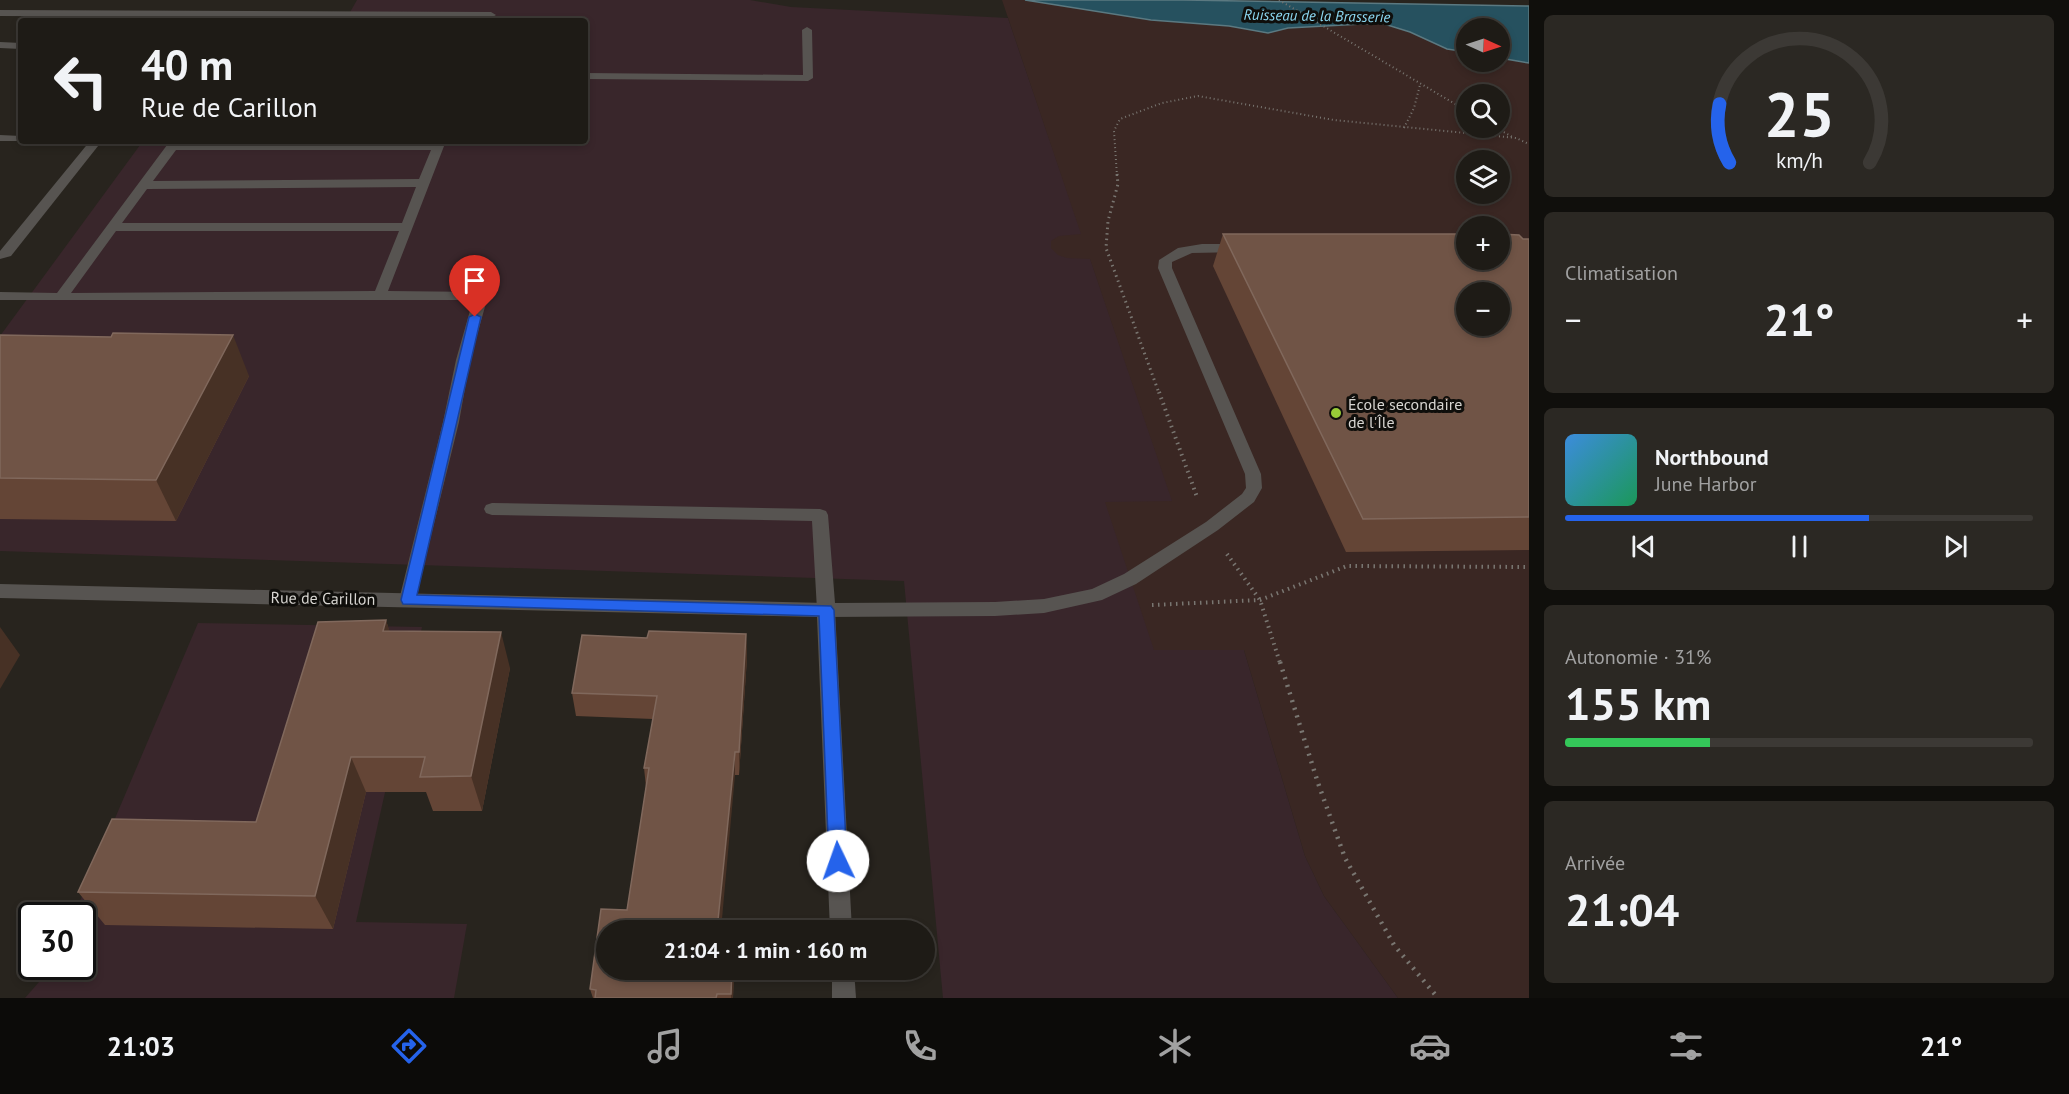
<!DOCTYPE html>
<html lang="fr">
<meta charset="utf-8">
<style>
:root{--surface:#1e1b16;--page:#2b2823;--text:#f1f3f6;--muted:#a1a1a1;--line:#3c3935;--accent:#2563eb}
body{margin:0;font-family:"PT Sans",sans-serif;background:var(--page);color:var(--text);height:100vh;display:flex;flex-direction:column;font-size:22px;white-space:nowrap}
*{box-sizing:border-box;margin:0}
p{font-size:20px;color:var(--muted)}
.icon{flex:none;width:33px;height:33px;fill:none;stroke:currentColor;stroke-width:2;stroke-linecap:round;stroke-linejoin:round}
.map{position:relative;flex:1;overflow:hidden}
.panel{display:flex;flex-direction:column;gap:15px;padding:15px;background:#100f0c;width:540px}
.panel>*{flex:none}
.guide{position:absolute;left:18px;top:18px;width:570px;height:126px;border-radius:6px;box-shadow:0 3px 9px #0003,0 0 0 2px var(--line);background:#1e1b16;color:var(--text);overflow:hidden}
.needle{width:39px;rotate:93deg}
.controls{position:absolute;left:1456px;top:18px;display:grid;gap:12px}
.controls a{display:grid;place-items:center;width:54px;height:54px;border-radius:50%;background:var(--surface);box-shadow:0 3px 9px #0003,0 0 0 2px var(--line);font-size:30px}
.speed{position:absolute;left:18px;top:902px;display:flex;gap:12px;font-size:30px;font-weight:700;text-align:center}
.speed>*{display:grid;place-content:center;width:78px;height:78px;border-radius:50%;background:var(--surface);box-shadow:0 3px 9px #0003,0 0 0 2px var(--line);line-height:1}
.speed .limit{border:3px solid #111;border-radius:9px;background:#fff;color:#111}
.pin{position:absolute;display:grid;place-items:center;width:51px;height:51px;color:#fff;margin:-62px -26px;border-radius:50% 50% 50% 0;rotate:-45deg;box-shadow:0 0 6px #0007}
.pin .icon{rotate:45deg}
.me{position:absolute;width:66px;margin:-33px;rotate:357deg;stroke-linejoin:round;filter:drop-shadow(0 0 4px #0008)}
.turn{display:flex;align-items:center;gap:21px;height:126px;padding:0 24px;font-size:27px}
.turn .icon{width:78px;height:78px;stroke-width:2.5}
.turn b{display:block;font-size:42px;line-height:51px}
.big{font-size:45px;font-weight:700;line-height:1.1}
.panel .widget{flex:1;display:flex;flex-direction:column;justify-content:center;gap:9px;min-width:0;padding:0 21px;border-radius:9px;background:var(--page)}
.panel .dial{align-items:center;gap:0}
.dial svg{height:156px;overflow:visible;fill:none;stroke:var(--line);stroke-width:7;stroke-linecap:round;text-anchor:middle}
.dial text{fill:var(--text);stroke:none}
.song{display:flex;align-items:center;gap:18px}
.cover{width:72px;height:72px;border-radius:9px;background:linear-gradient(135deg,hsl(210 70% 55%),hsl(150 70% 35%))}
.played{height:6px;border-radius:3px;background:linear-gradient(90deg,var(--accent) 65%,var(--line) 65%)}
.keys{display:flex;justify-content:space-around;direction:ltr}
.heat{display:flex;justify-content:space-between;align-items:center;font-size:33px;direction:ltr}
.charge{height:9px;border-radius:4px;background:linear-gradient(90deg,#34c759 31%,var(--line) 0)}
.trip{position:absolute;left:596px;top:920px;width:339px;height:60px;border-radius:30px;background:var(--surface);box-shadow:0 3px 9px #0003,0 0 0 2px var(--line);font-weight:700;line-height:60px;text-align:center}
.dock{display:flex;height:96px;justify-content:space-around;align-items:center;background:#0c0b09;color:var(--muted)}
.dock .icon{width:42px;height:42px}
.dock .current{color:var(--accent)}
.dock b{font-size:27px;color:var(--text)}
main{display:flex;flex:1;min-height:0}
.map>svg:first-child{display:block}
.commercial{fill:#39262b}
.education{fill:#3a2723;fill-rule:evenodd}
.water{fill:#26515f;stroke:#5b7981;stroke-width:1.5}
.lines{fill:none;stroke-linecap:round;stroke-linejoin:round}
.path-far3{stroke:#797671;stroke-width:2;stroke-dasharray:1 3;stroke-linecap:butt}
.path-far2{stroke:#797671;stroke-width:3;stroke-dasharray:1.5 4;stroke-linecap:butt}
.path-far1{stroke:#797671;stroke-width:4;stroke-dasharray:1.5 4.5;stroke-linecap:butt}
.path{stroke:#797671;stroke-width:4.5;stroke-dasharray:2 6;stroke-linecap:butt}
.service{fill:#575451;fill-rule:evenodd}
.minor{fill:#575451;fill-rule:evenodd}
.wall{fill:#644536}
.shaded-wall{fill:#473125}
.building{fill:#705446;stroke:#80685c;stroke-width:1.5;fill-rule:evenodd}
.route{fill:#2563eb;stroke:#184099;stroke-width:1.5}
.poi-dot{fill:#98cb37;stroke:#0f0e0b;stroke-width:2}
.labels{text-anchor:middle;stroke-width:6;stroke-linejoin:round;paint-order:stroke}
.far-water-label{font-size:15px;font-style:italic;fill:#8dd9f3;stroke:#0f0e0b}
.poi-label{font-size:16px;fill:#d7d5d1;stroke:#0f0e0b;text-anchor:start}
.street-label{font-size:16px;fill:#d7d5d1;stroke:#0f0e0b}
</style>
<main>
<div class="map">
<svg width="1529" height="998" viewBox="0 0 1529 998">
<rect width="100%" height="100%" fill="#28241e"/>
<!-- commercial -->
<g class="commercial">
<polygon points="357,0 750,0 791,7 1008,18 1173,501 1244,650 1305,856 1324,896 1398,998 943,998 904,581 0,551 0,336 143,141 585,141 585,21 345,21"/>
<polygon points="198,623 422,627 356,922 467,924 454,998 25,998 53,966 82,966 82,915 74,915"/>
</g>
<!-- education -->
<path class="education" d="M1002 0H1025L1151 20 1229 26 1268 33 1288 28 1381 23 1410 32 1447 49 1467 52V62H1500V58L1529 63V998H1398L1324 896 1305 856 1244 650H1154L1105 502 1172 501 1090 259 1067 258 1058 255 1051 248V241L1059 236 1081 234ZM1467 94H1500V128H1467ZM1467 160H1500V194H1467ZM1467 226H1500V260H1467ZM1467 292H1500V326H1467Z"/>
<!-- water -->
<polygon class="water" points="1025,0 1183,0 1529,6 1529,63 1500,58 1500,28 1467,28 1467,52 1447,49 1410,32 1381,23 1288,28 1268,33 1229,26 1151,20"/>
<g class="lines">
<!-- path-far3 -->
<g class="path-far3">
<polyline points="1279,0 1467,111"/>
<polyline points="1404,128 1414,108 1420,85"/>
<polyline points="1497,128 1514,138"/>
<polyline points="1117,176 1114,131 1120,119 1162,103 1198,96 1334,120 1516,138 1529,144"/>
</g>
<!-- path-far2 -->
<polyline class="path-far2" points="1117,174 1118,184 1108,221 1106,248 1159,393"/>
<!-- path-far1 -->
<g class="path-far1">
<polyline points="1159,392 1197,497"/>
<polyline points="1227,554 1260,600 1280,663"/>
<polyline points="1152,605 1260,600 1347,566 1529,567"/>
</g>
<!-- path -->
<polyline class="path" points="1280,662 1318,783 1345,858 1394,945 1438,998"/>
<!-- service -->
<g class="service">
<polygon points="807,27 812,30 813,78 808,81 585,79 585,73 803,75 802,30"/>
<polygon points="0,42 21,43 21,49 0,48"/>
<polygon points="0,135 21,136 21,141 25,141 0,141"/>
<polygon points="90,141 102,141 11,256 0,259 0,251"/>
<path d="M170 141H446L388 291 481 292 488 296 470 360 459 422 414 605 408 607 402 605 399 600 443 422 456 360 473 300H0V292L57 293ZM176 150H431L419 179 153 181ZM416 187 402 223H122L147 189ZM116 231H399L375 291 71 293Z"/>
<polygon points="1202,244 1241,244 1248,248 1241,252 1192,253 1172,262 1172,268 1261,474 1262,488 1254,502 1218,530 1136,584 1102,600 1044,613 995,616 826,617 820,615 817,610 812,521 492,515 486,513 484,509 486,505 492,503 820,509 826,511 828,515 835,603 995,602 1044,599 1092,589 1124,574 1206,522 1242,494 1246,488 1245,474 1158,268 1159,260 1178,248"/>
</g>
<!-- minor -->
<g class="minor">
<polygon points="0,10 491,12 496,15 491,18 0,16"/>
<polygon points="0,584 826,603 832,605 835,610 852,930 830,930 817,617 0,598"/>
<polygon points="832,969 854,969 856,998 832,998"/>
</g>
</g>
<!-- wall -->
<g class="wall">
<polygon points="1223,234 1529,239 1529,550 1346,552 1213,266"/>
<polygon points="0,335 249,376 176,521 0,519"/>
<polygon points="386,620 389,631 510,668 482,811 433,811 426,792 366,792 333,929 105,925 78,892 256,822"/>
<polygon points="746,634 747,658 739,775 735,775 606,969 734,969 733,998 593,998 590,989 627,910 646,787 644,768 653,719 576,716 572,693 647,638"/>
</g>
<!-- shaded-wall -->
<g class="shaded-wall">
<polygon points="233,335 249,376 176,521 156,480"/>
<polygon points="386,620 398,657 383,631"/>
<polygon points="0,627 20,655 0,689"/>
<polygon points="501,632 510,668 482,811 471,776"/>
<polygon points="746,634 747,658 739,775 739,752"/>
<polygon points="735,752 735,775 721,930 717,930"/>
<polygon points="351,757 366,792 333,929 315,896"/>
<polygon points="732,969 734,969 733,998 731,998"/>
</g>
<!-- building -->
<g class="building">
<path d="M1223 234H1467V260H1500V234L1519 235 1523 239H1529V517L1363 519ZM1467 292H1500V326H1467Z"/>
<polygon points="113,333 233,335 156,480 0,478 0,335 111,337"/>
<polygon points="386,620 383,631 501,632 471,776 420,777 425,757 351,757 315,896 78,892 112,819 256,822 318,622"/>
<polygon points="649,631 746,634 739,752 735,752 717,930 606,930 606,969 732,969 731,994 717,994 716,998 595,998 596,990 590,989 601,909 627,910 649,768 644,768 657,696 572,693 582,635 647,638"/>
</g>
<!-- route -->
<polygon class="route" points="475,314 481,317 417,595 831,606 834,610 847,861 844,867 838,870 832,867 829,861 819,616 403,604 401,600 469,317"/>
<!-- markers -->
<circle class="poi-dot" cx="1336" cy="413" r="6"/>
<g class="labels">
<!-- far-water labels -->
<g class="far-water-label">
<text transform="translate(1317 16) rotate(1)" y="5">Ruisseau de la Brasserie</text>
</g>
<!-- poi labels -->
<g class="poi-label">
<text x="1348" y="410">École secondaire<tspan x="1348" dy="18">de l'Île</tspan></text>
</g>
<!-- street labels -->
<g class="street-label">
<text transform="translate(323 598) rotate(1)" y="6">Rue de Carillon</text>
</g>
</g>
</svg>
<div class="controls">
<a><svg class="needle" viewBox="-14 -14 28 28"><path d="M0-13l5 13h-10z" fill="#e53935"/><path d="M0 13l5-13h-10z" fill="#a1a1a1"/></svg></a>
<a><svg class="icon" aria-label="search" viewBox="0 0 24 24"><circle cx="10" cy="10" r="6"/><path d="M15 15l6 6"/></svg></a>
<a><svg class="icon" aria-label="layers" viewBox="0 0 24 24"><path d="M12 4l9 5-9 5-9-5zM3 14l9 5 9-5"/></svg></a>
<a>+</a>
<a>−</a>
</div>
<div class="speed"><div class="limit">30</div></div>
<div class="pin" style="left:475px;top:317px;background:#d93025"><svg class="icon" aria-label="arrive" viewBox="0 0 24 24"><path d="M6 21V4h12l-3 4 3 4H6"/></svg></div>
<svg class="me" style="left:838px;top:861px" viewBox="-20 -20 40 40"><circle r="19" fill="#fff"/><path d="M0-13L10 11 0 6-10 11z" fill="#2563eb"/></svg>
<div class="trip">21:04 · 1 min · 160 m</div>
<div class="guide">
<div class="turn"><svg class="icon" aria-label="left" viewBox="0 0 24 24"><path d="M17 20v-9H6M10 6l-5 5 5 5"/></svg><div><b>40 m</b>Rue de Carillon</div></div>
</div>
</div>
<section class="panel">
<div class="widget dial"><svg viewBox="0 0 100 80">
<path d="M14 69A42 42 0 1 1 86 69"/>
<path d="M14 69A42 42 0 0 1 9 39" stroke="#2563eb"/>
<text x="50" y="56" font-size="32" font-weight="700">25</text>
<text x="50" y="72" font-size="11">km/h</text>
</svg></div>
<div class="widget"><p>Climatisation</p>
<div class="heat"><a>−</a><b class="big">21°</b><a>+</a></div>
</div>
<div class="widget">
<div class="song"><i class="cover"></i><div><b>Northbound</b><p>June Harbor</p></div></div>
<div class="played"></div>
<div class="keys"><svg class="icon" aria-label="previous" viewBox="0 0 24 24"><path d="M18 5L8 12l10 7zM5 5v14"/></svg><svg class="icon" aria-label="pause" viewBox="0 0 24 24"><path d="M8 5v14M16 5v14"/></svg><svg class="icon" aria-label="next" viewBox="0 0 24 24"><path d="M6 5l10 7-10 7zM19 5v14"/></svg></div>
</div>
<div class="widget"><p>Autonomie · 31%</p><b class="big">155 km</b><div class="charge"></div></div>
<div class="widget"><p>Arrivée</p><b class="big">21:04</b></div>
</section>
</main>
<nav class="dock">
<b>21:03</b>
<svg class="icon current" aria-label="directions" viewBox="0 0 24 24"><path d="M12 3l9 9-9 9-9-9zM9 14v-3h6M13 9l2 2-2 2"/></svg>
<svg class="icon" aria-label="music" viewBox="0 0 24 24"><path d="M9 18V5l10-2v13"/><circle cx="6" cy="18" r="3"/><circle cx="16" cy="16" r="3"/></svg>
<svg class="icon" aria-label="phone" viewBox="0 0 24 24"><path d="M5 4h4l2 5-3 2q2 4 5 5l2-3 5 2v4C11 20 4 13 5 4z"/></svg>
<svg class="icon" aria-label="climate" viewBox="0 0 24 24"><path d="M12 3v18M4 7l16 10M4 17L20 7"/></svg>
<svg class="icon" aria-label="car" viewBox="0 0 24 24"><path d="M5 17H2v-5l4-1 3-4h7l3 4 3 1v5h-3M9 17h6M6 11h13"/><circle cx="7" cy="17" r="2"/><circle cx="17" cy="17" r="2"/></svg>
<svg class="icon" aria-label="filters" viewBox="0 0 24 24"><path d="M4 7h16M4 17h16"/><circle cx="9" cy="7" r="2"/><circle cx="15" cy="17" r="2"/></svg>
<b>21°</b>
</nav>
